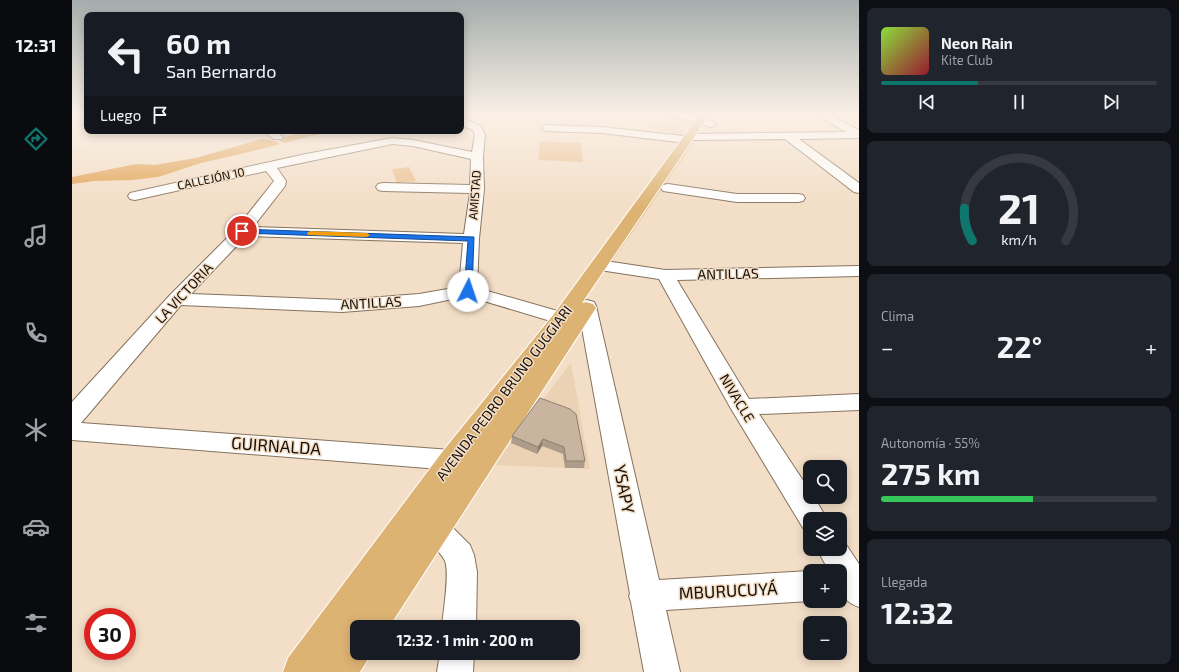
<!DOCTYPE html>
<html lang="es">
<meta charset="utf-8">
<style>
:root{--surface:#171b24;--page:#20242c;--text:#f1f3f6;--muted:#9ea1a6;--line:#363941;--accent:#0f766e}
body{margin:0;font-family:"Exo 2",sans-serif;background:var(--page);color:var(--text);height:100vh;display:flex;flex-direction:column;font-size:15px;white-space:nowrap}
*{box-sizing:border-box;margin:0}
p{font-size:13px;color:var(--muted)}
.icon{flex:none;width:22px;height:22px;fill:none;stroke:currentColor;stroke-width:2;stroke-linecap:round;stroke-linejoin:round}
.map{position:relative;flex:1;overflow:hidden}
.side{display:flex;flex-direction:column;gap:8px;padding:8px;background:#0d0f14;width:320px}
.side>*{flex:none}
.guide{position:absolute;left:12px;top:12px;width:380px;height:122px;border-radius:8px;box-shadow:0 2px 10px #0003;background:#171b24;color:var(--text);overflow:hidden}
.buttons{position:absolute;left:731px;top:460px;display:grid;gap:8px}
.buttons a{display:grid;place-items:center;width:44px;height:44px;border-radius:8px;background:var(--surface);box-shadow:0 2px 10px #0003;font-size:20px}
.speed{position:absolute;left:12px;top:608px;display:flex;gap:8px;font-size:20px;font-weight:700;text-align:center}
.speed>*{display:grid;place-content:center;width:52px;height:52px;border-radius:50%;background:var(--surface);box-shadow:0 2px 10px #0003;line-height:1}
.speed .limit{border:6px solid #d22;background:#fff;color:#111}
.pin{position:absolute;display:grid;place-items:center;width:34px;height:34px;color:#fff;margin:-17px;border:2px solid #fff;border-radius:50%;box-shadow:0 1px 4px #0007}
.me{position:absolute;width:44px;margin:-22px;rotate:4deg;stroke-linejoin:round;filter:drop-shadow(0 0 3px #0008)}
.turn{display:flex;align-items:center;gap:14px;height:84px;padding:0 16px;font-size:18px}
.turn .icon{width:52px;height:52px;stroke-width:2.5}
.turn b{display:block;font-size:28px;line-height:34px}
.then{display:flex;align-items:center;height:38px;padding:0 16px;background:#0003;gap:8px;font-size:15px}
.big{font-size:30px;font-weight:700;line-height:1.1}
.side .card{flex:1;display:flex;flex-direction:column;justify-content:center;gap:6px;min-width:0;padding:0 14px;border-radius:8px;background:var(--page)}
.side .dial{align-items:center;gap:0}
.dial svg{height:104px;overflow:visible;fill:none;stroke:var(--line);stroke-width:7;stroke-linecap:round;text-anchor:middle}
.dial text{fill:var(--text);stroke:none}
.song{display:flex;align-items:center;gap:12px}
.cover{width:48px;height:48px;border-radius:6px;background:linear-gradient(135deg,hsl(90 70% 55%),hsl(350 70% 35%))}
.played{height:4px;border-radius:2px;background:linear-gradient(90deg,var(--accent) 35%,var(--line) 35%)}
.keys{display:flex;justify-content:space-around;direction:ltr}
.heat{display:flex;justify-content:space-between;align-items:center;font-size:22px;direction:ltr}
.charge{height:6px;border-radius:3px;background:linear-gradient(90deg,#34c759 55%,var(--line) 0)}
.trip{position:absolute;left:278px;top:620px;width:230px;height:40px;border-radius:8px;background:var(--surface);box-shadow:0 2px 10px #0003;font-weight:700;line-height:40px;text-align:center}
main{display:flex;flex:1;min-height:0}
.menu{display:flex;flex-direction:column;width:72px;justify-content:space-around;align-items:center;background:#090b0e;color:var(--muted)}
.menu .icon{width:28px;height:28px}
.menu .current{color:var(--accent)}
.menu b{font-size:18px;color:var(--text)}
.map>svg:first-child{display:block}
.built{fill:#ecd2b5}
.green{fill:#ebc091}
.water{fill:#e2a253}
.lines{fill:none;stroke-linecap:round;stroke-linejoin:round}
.minor-casing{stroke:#85735e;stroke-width:2}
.major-casing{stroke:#fff;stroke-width:2}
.minor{fill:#fff;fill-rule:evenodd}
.major{fill:#ddb373;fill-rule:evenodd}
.wall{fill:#ad9c89}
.shaded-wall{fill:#8d7f6f}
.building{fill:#c9b59f;stroke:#8d7f6f}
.route{fill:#1a73e8;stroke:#114b97}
.slow{fill:#f59e0b}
.labels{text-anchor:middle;stroke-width:3;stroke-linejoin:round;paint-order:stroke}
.far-street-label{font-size:12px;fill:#171008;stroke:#f3dec7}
.street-label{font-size:14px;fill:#171008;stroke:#f3dec7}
.near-street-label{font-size:17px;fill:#171008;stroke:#f3dec7}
</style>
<main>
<nav class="menu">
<b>12:31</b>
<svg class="icon current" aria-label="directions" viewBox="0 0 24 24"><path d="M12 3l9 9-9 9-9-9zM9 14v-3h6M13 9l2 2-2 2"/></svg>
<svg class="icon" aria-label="music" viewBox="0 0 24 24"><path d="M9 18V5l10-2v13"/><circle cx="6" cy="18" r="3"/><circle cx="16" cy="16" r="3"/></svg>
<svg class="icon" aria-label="phone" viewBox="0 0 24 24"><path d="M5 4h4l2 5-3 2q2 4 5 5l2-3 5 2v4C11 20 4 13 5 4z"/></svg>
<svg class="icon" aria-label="climate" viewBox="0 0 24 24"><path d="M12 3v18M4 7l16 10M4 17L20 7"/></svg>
<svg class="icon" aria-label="car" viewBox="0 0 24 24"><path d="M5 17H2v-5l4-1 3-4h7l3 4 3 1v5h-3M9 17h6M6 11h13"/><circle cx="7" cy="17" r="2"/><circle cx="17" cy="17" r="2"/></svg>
<svg class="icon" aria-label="filters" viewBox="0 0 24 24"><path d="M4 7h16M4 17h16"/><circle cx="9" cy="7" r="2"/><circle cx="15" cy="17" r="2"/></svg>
</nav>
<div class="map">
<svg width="787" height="672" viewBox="0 0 787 672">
<rect width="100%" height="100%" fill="#f3dec7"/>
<!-- built -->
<g class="built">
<polygon points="606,116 620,120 609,136 573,125 578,121 583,122"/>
<polygon points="499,363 518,469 421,465"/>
</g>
<!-- green -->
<g class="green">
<polygon points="621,139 624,139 541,260 537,260"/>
<polygon points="468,141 509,143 511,162 466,160"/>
<polygon points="337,167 344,181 325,183 320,169"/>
</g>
<!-- water -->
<g class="water">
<polygon points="237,131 261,131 212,143 205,139"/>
<polygon points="189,139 201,140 208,144 198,147 129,163 86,177 61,180 23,181 0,184 0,177 64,164 83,165 124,158"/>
</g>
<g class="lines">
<defs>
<g id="minor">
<polygon points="599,114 613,114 643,122 644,124 639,127 601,116"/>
<polygon points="743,114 755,114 787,130 787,138 727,139 787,183 787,193 782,192 713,139 619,140 614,143 530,133 474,131 469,128 474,125 530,127 611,136 616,134 774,132"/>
<path d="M389 118 409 126 413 135 411 157 412 189 407 239 405 288 496 314 499 318 496 322 489 324 482 322 395 296 347 306 270 312 109 305 9 423 393 451 402 454 406 461 402 468 393 471 0 440V402L98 295 165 228 202 181 194 171 63 200 58 199 56 196 58 193 234 154 320 138 341 140 400 152 403 135 401 130 389 125ZM320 144 341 146 399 159 398 185 311 183 306 184 304 187 306 190 311 191 398 193 392 234 181 227 213 186 214 181 205 168ZM174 236 391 243 387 287 347 294 270 300 119 294Z"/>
<polygon points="190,131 203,131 211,137 210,139 202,139"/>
<polygon points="596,184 665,194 726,194 731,195 733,198 731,201 726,202 665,202 591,191 589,188 591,185"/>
<polygon points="527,260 593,270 787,266 787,276 605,280 677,399 787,394 787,410 687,414 738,491 738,497 742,497 755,519 738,519 738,530 731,528 658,407 587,279 521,269 519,265 521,261"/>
<polygon points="515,300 522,302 524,306 587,580 738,571 738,601 594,610 608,672 572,672 559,602 557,596 558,594 506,306 508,302"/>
<path d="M363 516 373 520 398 545 402 555 405 572 404 627H370C371 612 378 574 373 561 370 553 354 541 349 529L353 520Z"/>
<path d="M768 539 771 540 787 564V607C768 600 768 590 768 571H757L745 549H768Z"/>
<polygon points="368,653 402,653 401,672 365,672"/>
</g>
<polygon id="major" points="628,114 638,114 510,303 514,302 521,304 524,308 317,627 285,627 285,653 300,653 288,672 211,672 216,658 371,451 482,314"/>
</defs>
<!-- minor casing -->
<use href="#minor" class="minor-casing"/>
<!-- major casing -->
<use href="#major" class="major-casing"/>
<!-- minor -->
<use href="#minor" class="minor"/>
<!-- major -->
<use href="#major" class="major"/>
</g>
<!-- wall -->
<polygon class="wall" points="504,414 513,461 512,468 493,468 491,454 470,446 465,454 439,443 440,436"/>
<!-- shaded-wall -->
<polygon class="shaded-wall" points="471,439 470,446 465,454 466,447"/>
<!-- building -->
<polygon class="building" points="468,398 498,409 504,414 513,461 494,461 492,447 471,439 466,447 440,436"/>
<!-- sky -->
<linearGradient id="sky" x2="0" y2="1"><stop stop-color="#a5adac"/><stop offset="0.55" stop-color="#faf0e6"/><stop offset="1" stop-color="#faf0e6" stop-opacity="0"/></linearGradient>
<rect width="787" height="208" fill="url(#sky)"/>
<!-- route -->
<polygon class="route" points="167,229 402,237 400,291 396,293 392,291 396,241 170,233 167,232"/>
<!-- slow -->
<polygon class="slow" points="238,231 295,233 298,235 295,237 236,235 235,233"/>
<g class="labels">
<!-- far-street labels -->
<g class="far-street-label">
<text transform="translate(139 179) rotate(-12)" y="4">CALLEJÓN 10</text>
<text transform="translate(403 195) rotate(-86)" y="4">AMISTAD</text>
</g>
<!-- street labels -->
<g class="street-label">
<text transform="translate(656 274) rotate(-1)" y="5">ANTILLAS</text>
<text transform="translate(112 293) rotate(-47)" y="5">LA VICTORIA</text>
<text transform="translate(299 303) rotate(-3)" y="5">ANTILLAS</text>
<text transform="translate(432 393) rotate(-53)" y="5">AVENIDA PEDRO BRUNO GUGGIARI</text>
<text transform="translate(665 398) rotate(59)" y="5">NIVACLE</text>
</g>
<!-- near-street labels -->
<g class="near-street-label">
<text transform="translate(204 446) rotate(4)" y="6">GUIRNALDA</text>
<text transform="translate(552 489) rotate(79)" y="6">YSAPY</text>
<text transform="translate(656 591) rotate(-3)" y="6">MBURUCUYÁ</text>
</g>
</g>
</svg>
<div class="buttons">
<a><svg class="icon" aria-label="search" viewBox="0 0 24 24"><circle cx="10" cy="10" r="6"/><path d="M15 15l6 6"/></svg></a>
<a><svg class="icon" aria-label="layers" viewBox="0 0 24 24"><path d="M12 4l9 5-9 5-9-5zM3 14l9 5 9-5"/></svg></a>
<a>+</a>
<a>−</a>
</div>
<div class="speed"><div class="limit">30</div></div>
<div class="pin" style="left:170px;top:231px;background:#d93025"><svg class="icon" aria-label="arrive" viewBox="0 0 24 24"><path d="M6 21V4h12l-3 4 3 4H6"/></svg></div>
<svg class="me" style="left:396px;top:291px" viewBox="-20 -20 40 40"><circle r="19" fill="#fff"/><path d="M0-13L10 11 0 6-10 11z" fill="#1a73e8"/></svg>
<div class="trip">12:32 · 1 min · 200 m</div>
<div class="guide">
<div class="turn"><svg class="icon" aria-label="left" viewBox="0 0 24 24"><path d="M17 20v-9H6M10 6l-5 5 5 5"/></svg><div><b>60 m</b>San Bernardo</div></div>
<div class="then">Luego<svg class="icon" aria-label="arrive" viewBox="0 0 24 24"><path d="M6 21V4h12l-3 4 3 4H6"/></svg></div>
</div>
</div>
<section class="side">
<div class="card">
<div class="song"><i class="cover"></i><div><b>Neon Rain</b><p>Kite Club</p></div></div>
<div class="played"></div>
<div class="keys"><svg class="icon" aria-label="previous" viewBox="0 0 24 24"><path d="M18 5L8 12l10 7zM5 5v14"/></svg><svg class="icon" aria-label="pause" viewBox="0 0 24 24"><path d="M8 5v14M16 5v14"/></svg><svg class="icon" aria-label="next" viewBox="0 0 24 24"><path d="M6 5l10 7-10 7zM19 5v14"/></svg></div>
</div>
<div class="card dial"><svg viewBox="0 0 100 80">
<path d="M14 69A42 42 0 1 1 86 69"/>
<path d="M14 69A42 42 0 0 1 8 44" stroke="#0f766e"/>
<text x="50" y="56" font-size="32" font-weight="700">21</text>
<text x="50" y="72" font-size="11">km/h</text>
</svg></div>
<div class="card"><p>Clima</p>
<div class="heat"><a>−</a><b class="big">22°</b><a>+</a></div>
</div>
<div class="card"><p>Autonomía · 55%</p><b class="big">275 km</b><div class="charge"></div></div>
<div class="card"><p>Llegada</p><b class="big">12:32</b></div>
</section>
</main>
